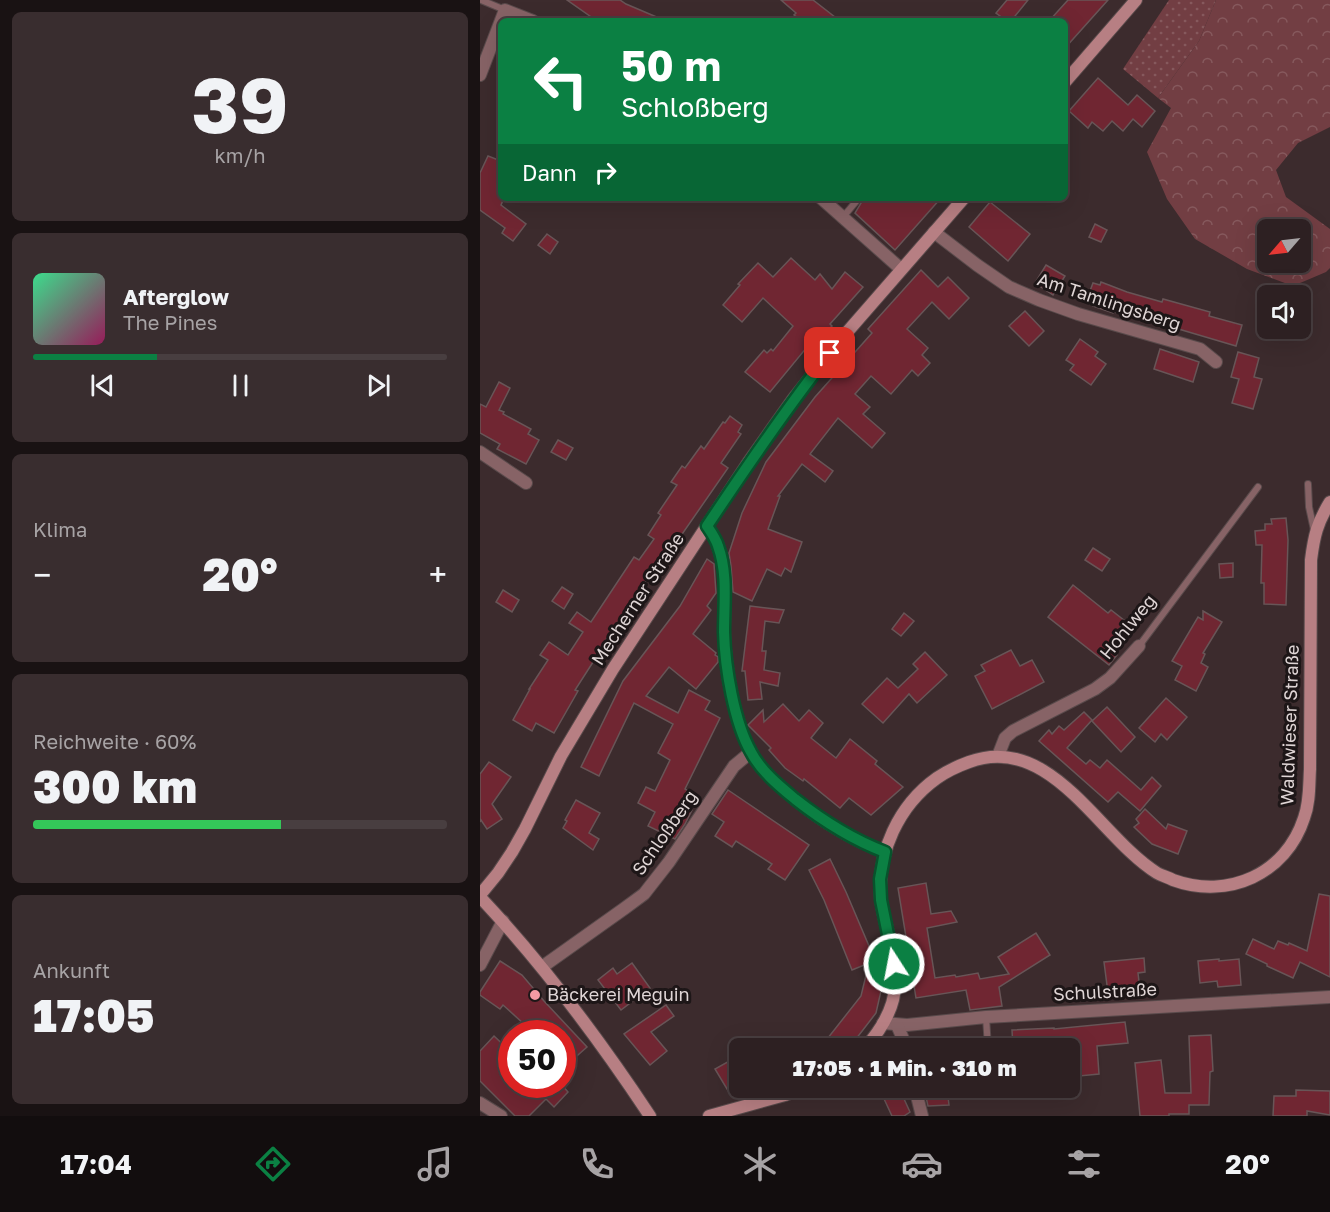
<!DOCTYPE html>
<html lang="de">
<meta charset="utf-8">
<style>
:root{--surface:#2d2022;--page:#392d2f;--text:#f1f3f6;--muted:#a7a3a5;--line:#483e40;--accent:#0b8043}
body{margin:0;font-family:"Golos Text",sans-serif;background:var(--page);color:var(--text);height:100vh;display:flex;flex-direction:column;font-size:22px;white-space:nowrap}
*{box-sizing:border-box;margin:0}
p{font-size:20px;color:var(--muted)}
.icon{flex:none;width:33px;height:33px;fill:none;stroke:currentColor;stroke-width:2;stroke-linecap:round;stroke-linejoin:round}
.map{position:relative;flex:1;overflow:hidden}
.details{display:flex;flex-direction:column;gap:12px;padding:12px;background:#191213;width:480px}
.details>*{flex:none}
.guide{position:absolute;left:18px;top:18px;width:570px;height:183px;border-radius:9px;box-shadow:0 6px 24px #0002,0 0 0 2px var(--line);background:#0b8043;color:#fff;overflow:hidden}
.needle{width:39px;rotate:242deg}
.tools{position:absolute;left:777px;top:219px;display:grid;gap:12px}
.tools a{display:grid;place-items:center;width:54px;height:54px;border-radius:9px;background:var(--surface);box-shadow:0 6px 24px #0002,0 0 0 2px var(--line);font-size:30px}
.speed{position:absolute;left:18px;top:1020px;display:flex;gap:12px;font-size:30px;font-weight:700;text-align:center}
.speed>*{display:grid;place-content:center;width:78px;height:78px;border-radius:50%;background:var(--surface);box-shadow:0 6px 24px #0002,0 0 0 2px var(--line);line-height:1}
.speed .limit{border:9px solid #d22;background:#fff;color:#111}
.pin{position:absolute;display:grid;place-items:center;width:51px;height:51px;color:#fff;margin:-26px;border-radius:12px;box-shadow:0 3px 9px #0006}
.me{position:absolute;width:66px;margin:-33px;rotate:349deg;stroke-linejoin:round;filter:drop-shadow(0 0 4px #0008)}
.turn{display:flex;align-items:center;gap:21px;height:126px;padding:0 24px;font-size:27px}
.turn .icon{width:78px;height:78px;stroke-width:2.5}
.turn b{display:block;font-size:42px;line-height:51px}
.then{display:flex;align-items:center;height:57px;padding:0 24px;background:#0003;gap:12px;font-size:22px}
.big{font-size:45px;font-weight:800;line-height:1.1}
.details .tile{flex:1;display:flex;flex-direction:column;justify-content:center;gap:9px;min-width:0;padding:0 21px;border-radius:9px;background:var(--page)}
.details .dial{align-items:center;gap:0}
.dial b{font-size:78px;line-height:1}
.song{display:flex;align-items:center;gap:18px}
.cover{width:72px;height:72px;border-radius:9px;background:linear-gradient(135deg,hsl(150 70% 55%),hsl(330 70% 35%))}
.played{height:6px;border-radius:3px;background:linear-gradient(90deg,var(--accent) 30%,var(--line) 30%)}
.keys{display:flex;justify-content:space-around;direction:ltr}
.heat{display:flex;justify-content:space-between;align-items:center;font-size:33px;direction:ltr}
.charge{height:9px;border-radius:4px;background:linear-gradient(90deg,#34c759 60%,var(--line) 0)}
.trip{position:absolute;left:249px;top:1038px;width:351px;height:60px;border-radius:9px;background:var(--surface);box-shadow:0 6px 24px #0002,0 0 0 2px var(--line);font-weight:800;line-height:60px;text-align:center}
.dock{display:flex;height:96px;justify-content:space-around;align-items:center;background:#120d0e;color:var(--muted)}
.dock .icon{width:42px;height:42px}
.dock .current{color:var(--accent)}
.dock b{font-size:27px;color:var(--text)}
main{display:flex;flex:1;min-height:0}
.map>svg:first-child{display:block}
.grass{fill:url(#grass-dots)}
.forest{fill:url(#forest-crowns);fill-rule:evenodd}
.building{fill:#702632;stroke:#685557;stroke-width:1.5}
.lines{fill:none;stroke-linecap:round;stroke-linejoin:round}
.service-casing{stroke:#594a4b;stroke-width:8}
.minor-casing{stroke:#594a4b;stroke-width:14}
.secondary-casing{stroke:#594a4b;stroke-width:14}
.service{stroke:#876366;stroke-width:6}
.minor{stroke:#876366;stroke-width:12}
.secondary{stroke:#b77f83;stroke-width:12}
.route-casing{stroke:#07532c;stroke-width:15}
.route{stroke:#0b8043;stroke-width:10}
.poi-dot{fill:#f49aa3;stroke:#1d1617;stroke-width:2}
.labels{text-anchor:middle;stroke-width:6;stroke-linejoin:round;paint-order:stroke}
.street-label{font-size:18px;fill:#dfd5d5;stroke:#1d1617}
.poi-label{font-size:18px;fill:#dfd5d5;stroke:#1d1617;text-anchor:start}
</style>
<main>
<section class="details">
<div class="tile dial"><b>39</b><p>km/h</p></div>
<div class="tile">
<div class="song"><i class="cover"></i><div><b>Afterglow</b><p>The Pines</p></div></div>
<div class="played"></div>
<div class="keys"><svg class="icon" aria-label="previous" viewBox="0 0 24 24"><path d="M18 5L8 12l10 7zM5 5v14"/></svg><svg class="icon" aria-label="pause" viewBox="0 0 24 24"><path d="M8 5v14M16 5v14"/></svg><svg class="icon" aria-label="next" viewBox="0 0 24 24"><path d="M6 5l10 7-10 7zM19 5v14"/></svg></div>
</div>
<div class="tile"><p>Klima</p>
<div class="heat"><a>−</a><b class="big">20°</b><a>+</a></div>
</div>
<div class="tile"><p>Reichweite · 60%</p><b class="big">300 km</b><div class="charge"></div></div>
<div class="tile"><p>Ankunft</p><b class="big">17:05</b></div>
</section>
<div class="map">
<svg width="850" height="1116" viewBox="0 0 850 1116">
<defs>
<pattern id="grass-dots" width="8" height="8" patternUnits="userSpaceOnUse" patternTransform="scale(1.5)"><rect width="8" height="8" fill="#723e43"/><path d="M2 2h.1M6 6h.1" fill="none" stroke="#86595d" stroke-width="1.8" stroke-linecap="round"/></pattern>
<pattern id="forest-crowns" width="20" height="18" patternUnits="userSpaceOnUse" patternTransform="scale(1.5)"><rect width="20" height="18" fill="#723e43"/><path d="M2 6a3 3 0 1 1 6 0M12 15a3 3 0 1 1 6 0" fill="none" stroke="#86595d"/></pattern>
</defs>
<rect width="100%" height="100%" fill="#3c2b2d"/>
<!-- grass -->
<polygon class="grass" points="689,0 736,0 719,41 678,98 643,69"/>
<!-- forest -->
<path class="forest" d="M736 0H850V127L818 143 796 170 806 197 850 229V268L846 272 813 286 767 269 715 239 687 199 667 152 691 108 678 98 719 41ZM788 230H820V262H788Z"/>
<!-- building -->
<g class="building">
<polygon points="87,0 140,0 146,4 186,21 117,21"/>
<polygon points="301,0 333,0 360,21 323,21 314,15 316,13"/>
<polygon points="527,0 548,0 531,21 527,21 516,13"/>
<polygon points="588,0 628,0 585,48 585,21 569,21"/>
<polygon points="618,78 648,105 657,95 675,111 662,127 653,119 643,131 632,121 623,131 612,122 608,128 589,111"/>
<polygon points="8,156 21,161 21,198 24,198 21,205 46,224 33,241 22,233 25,228 0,210 0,173"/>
<polygon points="384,198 461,198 415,250 375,213"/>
<polygon points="510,202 550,234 528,261 489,227"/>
<polygon points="615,224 627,230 621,242 609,237"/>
<polygon points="67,234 78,242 70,254 58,245"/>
<polygon points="311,258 335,280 340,274 352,289 365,272 383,287 350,324 352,326 330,350 327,347 290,392 265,372 284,350 287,353 291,349 293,351 313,326 283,298 262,322 243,305 260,285 258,284 278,263 293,277"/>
<polygon points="566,265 585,276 573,295 555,283"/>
<polygon points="441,270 458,287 468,277 489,298 469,319 452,302 427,329 448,348 442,355 450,363 438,376 432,370 411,394 391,376 375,394 390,407 383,414 405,433 392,448 358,418 330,454 353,471 345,482 322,464 298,496 300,496 288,529 322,542 311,572 305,568 301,576 287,569 272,601 253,592 251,566 249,553 262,513 286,462 335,397 392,333 388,329"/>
<polygon points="621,282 647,292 682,302 683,299 730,312 729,316 762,325 756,346 685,325 634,312 633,313 613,306 614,302 607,299 613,283 620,285"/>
<polygon points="545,311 564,331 549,346 529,326"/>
<polygon points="600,339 618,352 615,356 626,364 611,385 590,370 594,365 586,360"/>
<polygon points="680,349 719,362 713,382 674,369"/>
<polygon points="758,352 779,358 774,377 782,379 773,409 752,403 759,379 751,377"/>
<polygon points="19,382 30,388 19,410 24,412 23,414 51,429 48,434 59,440 46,464 17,449 20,444 0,433 0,404 6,407"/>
<polygon points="250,416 262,425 258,432 261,434 241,463 248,468 182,563 179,561 114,658 115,659 95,690 98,691 74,733 56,723 52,731 33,720 50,689 49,689 68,660 60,655 69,642 88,655 103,632 89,623 97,612 111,622 154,557 159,560 174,539 168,535 181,515 178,513 197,485 191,482 202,466 205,468 221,446 224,449 243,422 245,423"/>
<polygon points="78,440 93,448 86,460 71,452"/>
<polygon points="806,518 808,540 806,605 784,604 784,583 781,583 782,545 776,545 775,531 785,530 785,524 792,524 791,519"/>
<polygon points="613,548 630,559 622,571 605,560"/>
<polygon points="227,559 234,564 236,593 227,606 231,610 213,634 236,653 235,655 238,657 238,662 216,689 189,667 166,696 198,713 209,690 230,701 225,710 240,718 205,789 215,795 209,808 212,810 205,824 195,839 168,826 175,812 158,803 166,787 175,791 190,760 178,753 193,724 154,703 119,776 101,767 143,681 200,606"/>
<polygon points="753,563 753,577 740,578 739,564"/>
<polygon points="593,585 628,613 631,610 645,621 633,638 641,644 634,653 637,655 629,665 568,617"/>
<polygon points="82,587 93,594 84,609 72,601"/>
<polygon points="23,590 39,600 32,612 16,602"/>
<polygon points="270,606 304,610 299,623 285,621 282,651 286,651 284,670 300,673 298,686 280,682 282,699 268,700 265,671 262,671"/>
<polygon points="723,611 742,622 723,653 725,654 721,663 728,667 716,691 695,680 702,666 692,661 718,617 723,620"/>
<polygon points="424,613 434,621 421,636 412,629"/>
<polygon points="531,650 540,666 552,660 564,682 512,709 495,676 505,671 501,665"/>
<polygon points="445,652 467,675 437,703 429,694 403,723 382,704 407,678 418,688 438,669 433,664"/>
<polygon points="686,698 707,717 687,740 681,734 675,742 659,728"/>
<polygon points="303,704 319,721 329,710 343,723 331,738 356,758 370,739 397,761 395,764 423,787 391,815 369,798 360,808 324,779 323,781 305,768 289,750 291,748 268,725 283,710 284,722"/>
<polygon points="627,707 655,737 641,752 612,721"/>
<polygon points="604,712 612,720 587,748 606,764 610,760 620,768 627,760 661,790 672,777 681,786 660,811 638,792 628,802 559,741 569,730 572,734 579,726 584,730"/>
<polygon points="9,762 31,777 12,804 22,819 7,829 1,820 0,822 0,774"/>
<polygon points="248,790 329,845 305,880 288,869 292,864 256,841 252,847 235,836 244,822 232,814"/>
<polygon points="96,800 120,813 109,833 119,839 113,850 83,828 87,821 85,820"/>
<polygon points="665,809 686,829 688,824 707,831 698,854 672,844 654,827 659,823 656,819"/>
<polygon points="350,859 366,892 398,967 406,969 396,1013 369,1048 340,1048 381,996 389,963 372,970 344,900 329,870"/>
<polygon points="446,883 451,914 471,911 477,922 447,928 455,978 475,975 476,977 498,973 500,979 529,974 518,957 556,933 570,955 519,987 522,1006 490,1010 486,990 436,998 418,888"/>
<polygon points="839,894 850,896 850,977 820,962 813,978 787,966 787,964 766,954 773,939 794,949 798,941 808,945 809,943 827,951"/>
<polygon points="664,958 665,972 658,973 660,990 628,993 624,962"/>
<polygon points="739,959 739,961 759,959 761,985 738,987 737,981 720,983 718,961"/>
<polygon points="20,961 42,975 64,1001 107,1047 82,1069 82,1034 55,1034 23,1005 20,1009 0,995 0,992"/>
<polygon points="152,963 170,988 141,1010 118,980 133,968 137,974"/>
<polygon points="186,1005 194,1016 171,1032 187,1051 170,1065 144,1034"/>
<polygon points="645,1022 648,1043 617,1046 619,1074 599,1076 596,1048 533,1048 532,1030 574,1028 574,1029"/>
<polygon points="731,1035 733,1071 730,1072 729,1105 709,1105 709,1114 689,1114 689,1116 660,1116 655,1063 681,1060 685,1093 711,1093 709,1036"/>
<polygon points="14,1036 32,1053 32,1084 81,1084 88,1092 74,1107 66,1099 49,1116 35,1116 0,1081 0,1051"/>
<polygon points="260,1055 260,1088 250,1094 235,1069"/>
<polygon points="399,1088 419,1088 430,1112 424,1116 412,1116"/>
<polygon points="444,1088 467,1088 469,1105 448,1106"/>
<polygon points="816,1090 850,1091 850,1115 827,1111 827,1116 793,1116 794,1096 816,1096"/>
</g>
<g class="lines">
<defs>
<g id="service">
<polyline points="1,0 25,10"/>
<polyline points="363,217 379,198"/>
<polyline points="828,484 829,507 834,530"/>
<polyline points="659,646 778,487"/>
<polyline points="506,1017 508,1048"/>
<polyline points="509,1088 510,1095"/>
</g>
<g id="minor">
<polyline points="0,75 25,10 53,21"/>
<polyline points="341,198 421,269"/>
<polyline points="454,232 497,265 529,287 559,300 598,314 720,349 736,362"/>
<polyline points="0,452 46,483"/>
<path d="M227 526C231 532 236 539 238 546 248 573 244 604 244 632 245 667 254 722 271 752 281 771 298 785 315 799 342 821 371 839 405 852"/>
<polyline points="518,756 525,738 533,731 615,689 630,678 659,646"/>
<polyline points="0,965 23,921"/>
<polyline points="62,967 145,908 164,894 189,862 254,766 271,752"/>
<polyline points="403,1023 427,1025 506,1017 850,997"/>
<polyline points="417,1025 427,1048"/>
<polyline points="435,1088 442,1116"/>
<polyline points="0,1103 21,1116"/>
</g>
<g id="secondary">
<polyline points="585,82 656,0"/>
<polyline points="0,895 18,873 32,852 45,829 81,756 133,669 268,463 314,398 362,338 484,198"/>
<path d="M0 897C63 964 119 1039 170 1116"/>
<path d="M385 1048C400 1031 415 1008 415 984 417 956 405 928 401 900 396 853 419 805 457 778 467 771 478 766 489 762 571 732 619 837 677 873 682 876 688 877 693 880 748 900 806 874 824 818 830 802 829 785 830 769L831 560C834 536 837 523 850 502"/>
<polyline points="229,1116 305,1095 324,1088"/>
</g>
</defs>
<!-- service casing -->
<use href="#service" class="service-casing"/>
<!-- minor casing -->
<use href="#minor" class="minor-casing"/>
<!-- secondary casing -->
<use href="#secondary" class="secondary-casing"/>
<!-- service -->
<use href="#service" class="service"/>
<!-- minor -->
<use href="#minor" class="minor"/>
<!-- secondary -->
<use href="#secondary" class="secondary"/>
</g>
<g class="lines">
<defs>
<path id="route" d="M350 353C305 410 267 466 227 526 231 532 236 539 238 546 248 573 244 604 244 632 245 667 254 722 271 752 281 771 298 785 315 799 343 821 371 839 405 852L400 879 401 900 414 964"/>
</defs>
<!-- route casing -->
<use href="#route" class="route-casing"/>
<!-- route -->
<use href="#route" class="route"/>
</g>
<!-- markers -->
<circle class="poi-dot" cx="55" cy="995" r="6"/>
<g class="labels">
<!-- street labels -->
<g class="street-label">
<text transform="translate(629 302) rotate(18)" y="6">Am Tamlingsberg</text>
<text transform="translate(158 599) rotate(-57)" y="6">Mecherner Straße</text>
<text transform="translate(648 627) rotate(-51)" y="6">Hohlweg</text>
<text transform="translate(810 725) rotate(-88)" y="6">Waldwieser Straße</text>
<text transform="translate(185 833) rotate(-55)" y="6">Schloßberg</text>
<text transform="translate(625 992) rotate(-3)" y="6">Schulstraße</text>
</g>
<!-- poi labels -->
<g class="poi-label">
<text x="67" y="1001">Bäckerei Meguin</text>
</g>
</g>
</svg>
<div class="tools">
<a><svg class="needle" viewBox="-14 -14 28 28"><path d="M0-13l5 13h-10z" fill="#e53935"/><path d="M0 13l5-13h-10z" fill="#a7a3a5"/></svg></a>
<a><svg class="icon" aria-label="sound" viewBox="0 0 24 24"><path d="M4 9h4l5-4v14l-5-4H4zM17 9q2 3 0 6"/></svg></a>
</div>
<div class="speed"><div class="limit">50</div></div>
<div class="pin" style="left:350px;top:353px;background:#d93025"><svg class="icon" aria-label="arrive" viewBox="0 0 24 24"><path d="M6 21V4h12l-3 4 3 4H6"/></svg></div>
<svg class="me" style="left:414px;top:964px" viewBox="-20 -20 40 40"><circle r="17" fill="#0b8043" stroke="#fff" stroke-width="3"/><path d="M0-11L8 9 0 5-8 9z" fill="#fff"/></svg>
<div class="trip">17:05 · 1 Min. · 310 m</div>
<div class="guide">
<div class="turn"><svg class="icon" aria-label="left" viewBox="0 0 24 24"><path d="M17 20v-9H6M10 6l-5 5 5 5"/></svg><div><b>50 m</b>Schloßberg</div></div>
<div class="then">Dann<svg class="icon" aria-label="right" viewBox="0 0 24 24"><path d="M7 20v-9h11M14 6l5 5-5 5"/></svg></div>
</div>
</div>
</main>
<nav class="dock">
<b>17:04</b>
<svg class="icon current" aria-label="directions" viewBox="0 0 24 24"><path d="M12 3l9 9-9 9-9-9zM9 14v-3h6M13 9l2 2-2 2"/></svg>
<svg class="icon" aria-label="music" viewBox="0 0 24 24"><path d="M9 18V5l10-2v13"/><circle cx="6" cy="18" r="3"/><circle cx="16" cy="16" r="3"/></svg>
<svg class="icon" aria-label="phone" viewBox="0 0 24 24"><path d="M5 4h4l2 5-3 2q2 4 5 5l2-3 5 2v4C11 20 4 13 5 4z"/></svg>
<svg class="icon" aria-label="climate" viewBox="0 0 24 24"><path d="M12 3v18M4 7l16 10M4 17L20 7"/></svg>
<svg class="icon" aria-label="car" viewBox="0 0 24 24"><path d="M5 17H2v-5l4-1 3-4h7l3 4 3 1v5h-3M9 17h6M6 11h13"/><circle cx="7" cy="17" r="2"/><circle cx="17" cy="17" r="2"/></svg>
<svg class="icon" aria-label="filters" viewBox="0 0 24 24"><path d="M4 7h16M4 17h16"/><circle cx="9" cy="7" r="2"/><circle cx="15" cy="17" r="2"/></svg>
<b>20°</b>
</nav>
